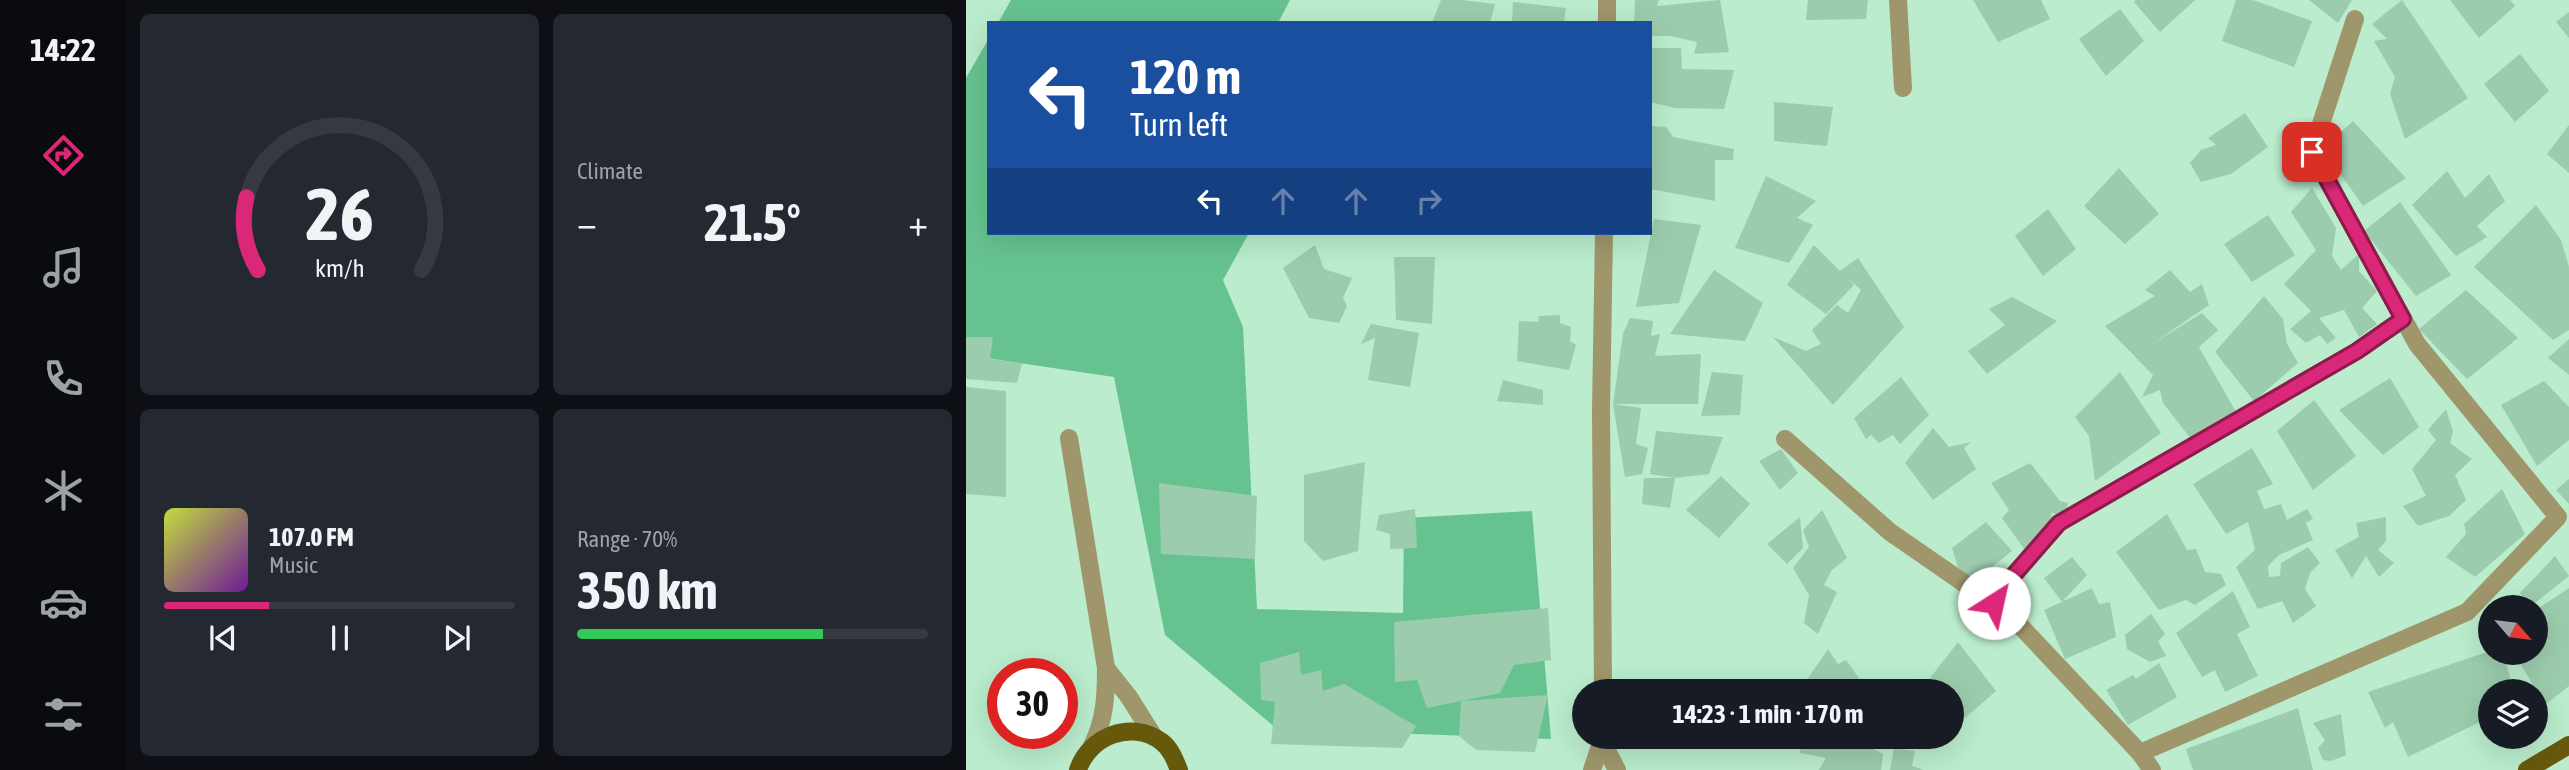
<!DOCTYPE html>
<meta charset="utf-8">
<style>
:root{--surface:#171b24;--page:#242831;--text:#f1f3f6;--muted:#9ea1a6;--line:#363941;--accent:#db2777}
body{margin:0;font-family:"Asap Condensed",sans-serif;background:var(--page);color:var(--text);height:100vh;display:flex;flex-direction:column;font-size:26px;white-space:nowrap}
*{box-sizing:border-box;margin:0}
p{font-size:23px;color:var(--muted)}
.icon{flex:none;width:38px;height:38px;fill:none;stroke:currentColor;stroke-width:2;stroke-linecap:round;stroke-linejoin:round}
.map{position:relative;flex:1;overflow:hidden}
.sheet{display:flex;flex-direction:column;gap:14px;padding:14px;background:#0d0f14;width:840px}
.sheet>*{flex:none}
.guide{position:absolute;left:21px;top:21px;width:665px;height:214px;border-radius:0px;box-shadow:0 7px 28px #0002;background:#1a4fa0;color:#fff;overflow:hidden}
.needle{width:46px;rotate:118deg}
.tools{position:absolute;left:1512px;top:595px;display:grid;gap:14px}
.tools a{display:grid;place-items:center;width:70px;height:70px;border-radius:50%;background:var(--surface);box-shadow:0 7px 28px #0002;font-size:35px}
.speed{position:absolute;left:21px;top:658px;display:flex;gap:14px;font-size:35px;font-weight:700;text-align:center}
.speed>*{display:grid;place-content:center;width:91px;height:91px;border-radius:50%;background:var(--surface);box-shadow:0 7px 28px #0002;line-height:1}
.speed .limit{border:10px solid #d22;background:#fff;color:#111}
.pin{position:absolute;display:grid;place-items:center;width:60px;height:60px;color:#fff;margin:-30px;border-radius:14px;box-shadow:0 4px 10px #0006}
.me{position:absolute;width:77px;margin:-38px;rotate:35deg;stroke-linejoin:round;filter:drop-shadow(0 0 5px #0008)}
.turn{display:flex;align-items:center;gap:24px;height:147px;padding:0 28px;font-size:32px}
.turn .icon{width:91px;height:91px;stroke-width:2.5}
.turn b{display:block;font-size:49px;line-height:60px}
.lanes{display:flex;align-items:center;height:66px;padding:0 28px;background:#0003;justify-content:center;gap:35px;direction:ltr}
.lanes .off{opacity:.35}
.big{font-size:52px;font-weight:700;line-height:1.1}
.sheet .widget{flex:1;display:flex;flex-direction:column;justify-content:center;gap:10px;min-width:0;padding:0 24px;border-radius:10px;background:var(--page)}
.sheet .dial{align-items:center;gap:0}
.dial svg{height:182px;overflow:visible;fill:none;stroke:var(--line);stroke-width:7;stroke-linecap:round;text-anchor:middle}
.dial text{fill:var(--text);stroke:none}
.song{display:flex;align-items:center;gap:21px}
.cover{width:84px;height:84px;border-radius:10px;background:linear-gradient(135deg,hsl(70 70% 55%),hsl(280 70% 35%))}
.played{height:7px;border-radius:4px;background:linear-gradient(90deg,var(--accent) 30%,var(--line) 30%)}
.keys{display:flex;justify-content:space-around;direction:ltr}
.heat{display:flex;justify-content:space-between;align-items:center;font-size:38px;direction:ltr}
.charge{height:10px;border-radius:5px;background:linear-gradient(90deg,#34c759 70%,var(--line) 0)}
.sheet .tiles{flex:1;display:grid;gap:14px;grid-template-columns:repeat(2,1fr)}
.trip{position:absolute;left:606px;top:679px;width:392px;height:70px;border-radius:35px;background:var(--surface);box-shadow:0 7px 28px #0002;font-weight:700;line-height:70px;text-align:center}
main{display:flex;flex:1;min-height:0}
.dock{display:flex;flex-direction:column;width:126px;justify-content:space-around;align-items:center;background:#090b0e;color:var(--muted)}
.dock .icon{width:49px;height:49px}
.dock .selected{color:var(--accent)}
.dock b{font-size:32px;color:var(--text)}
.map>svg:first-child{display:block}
.green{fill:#66c390}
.building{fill:#9cccae}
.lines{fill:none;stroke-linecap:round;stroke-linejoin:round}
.minor{stroke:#9f966b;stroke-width:18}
.major{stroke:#67590b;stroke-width:18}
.route-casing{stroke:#8e194d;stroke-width:18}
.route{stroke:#db2777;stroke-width:12}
</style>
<main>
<nav class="dock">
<b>14:22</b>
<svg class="icon selected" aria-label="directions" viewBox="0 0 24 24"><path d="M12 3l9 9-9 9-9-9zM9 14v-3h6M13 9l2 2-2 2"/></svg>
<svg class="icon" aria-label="music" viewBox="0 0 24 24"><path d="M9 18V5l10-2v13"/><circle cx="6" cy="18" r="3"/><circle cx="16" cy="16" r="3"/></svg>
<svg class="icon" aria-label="phone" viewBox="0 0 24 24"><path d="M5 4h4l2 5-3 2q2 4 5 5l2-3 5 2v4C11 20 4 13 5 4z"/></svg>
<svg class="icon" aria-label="climate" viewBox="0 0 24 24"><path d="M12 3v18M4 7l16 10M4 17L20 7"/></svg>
<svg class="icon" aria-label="car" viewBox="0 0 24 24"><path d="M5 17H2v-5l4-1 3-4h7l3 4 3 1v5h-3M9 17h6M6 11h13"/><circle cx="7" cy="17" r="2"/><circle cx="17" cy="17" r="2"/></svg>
<svg class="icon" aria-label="filters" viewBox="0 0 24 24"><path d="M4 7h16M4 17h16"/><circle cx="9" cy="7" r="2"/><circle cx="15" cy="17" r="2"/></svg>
</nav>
<section class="sheet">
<div class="tiles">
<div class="widget dial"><svg viewBox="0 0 100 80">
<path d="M14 69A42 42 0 1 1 86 69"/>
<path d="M14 69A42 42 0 0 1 9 37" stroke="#db2777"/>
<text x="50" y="56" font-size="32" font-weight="700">26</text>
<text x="50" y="72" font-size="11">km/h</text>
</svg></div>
<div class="widget"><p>Climate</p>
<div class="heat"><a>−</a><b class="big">21.5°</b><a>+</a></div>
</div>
<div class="widget">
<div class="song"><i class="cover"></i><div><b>107.0 FM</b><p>Music</p></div></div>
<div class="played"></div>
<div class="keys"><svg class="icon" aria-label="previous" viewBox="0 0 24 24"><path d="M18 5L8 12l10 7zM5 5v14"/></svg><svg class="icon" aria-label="pause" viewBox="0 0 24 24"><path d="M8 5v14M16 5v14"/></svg><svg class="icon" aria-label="next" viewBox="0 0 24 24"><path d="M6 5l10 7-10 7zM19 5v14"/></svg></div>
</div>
<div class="widget"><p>Range · 70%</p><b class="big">350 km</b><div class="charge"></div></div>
</div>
</section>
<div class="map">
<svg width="1603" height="770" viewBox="0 0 1603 770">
<rect width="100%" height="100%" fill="#baeccd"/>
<!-- green -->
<g class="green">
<polygon points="45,0 324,0 312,23 32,23"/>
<polygon points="23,38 23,233 283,233 257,280 277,327 291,609 437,613 438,518 566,511 585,739 311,729 199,635 148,377 0,355 0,78"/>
</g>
<!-- building -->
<g class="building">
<polygon points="475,0 496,0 529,4 524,23 466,23"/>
<polygon points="669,0 693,0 691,6 754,0 763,52 728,54 731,42 705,36 684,36 684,23 668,23"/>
<polygon points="842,0 902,0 900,19 840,20"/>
<polygon points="1007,0 1075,0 1084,19 1032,42"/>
<polygon points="1170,0 1229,0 1194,32 1168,2"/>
<polygon points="1270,0 1287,0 1346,21 1328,67 1256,41"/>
<polygon points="1343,0 1386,0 1372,23"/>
<polygon points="1436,0 1502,98 1439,139 1424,94 1429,77 1408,41 1421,39 1406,24"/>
<polygon points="1484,0 1544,0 1549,6 1513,38"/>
<polygon points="547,2 600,8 598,23 546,23"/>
<polygon points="1154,9 1178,41 1140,76 1113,39"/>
<polygon points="1603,12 1603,38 1590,22"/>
<polygon points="684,48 715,48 716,69 768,70 758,109 709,108 684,102"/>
<polygon points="1554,54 1583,91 1549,122 1518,84"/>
<polygon points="808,102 867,107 861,146 808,141"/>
<polygon points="1279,113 1302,147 1265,174 1235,182 1224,163 1235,150 1250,145 1242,138"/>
<polygon points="1387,121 1440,178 1397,206 1357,149"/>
<polygon points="1603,125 1603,173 1581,154"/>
<polygon points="684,126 700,127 707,137 768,149 767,160 749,160 749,201 684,189"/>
<polygon points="1153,168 1193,214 1159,244 1118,206"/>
<polygon points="1481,171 1499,198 1523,174 1539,201 1511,226 1521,237 1490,256 1446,205"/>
<polygon points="800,176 850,201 831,218 847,225 823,263 769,248"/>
<polygon points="1346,188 1370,228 1366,256 1375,270 1393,254 1393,271 1411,291 1396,308 1411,324 1393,337 1378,310 1353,318 1370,338 1361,344 1354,335 1340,343 1324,329 1345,311 1318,284 1350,250 1325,212"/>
<polygon points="1434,202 1485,275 1450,296 1398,231"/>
<polygon points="1570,205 1595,240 1603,267 1603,330 1587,340 1508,267"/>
<polygon points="1082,209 1110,249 1077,276 1049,236"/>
<polygon points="1302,215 1329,255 1286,282 1258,244"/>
<polygon points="688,219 735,225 713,303 670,307"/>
<polygon points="349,245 358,269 386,278 377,298 381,306 373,323 343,318 317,268"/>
<polygon points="848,245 874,271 892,258 938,327 867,405 807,337 840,351 855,344 846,330 871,305 882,313 895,290 882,278 888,285 860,314 821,285"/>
<polygon points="428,257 469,257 466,324 430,320"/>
<polygon points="748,270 797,303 779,341 704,334"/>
<polygon points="1204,270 1224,292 1236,284 1243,305 1186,344 1236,313 1252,330 1233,347 1270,412 1229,444 1197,403 1194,390 1176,397 1187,375 1139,326 1189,296 1179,290"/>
<polygon points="1500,290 1552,338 1501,379 1453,329"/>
<polygon points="1298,296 1317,319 1321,344 1332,363 1288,401 1249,352"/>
<polygon points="1046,297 1091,321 1021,374 1002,351 1039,325 1023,309"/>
<polygon points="594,315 594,323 605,327 604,341 610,345 603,370 551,361 553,321 572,322 573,316"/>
<polygon points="664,318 687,321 685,336 694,334 689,356 735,354 732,404 647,404 657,334"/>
<polygon points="405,324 453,333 444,387 402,380 409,338 395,344"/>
<polygon points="0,337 27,337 24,359 56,363 51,383 0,379"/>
<polygon points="1603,339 1603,375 1582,358"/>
<polygon points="746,372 777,375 774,415 735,416"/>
<polygon points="1154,372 1195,433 1129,481 1123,436 1109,417"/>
<polygon points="935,377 963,415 934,444 927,435 913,443 905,435 900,439 888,418"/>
<polygon points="1424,378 1453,427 1417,455 1373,410"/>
<polygon points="537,380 577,390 577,405 531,401"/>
<polygon points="1578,381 1603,407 1603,440 1571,466 1535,405"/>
<polygon points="0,387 40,391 40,497 0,494"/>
<polygon points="1348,400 1390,456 1347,490 1311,431"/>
<polygon points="647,404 675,408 670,444 682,448 676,474 659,477"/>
<polygon points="1480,409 1487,431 1484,443 1506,459 1489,475 1500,500 1483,516 1452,526 1437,506 1460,496 1446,469 1470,440 1462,430"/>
<polygon points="967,428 983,447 1005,442 998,448 1010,469 967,500 939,463"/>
<polygon points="690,431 757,437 743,474 709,478 684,474"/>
<polygon points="1286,448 1307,484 1291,491 1298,509 1315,504 1321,520 1341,509 1347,519 1340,523 1347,540 1313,555 1302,566 1303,577 1314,576 1315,563 1342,547 1354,563 1344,573 1339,589 1350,606 1327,623 1316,601 1292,609 1270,567 1289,550 1282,522 1260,534 1227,484"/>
<polygon points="815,449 832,473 814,490 793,461"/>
<polygon points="399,462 392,551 357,561 338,541 338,475"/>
<polygon points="1064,463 1094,501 1102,503 1098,520 1086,512 1083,527 1059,550 1036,518 1043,510 1025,483"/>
<polygon points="755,476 784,504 753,538 720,510"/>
<polygon points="678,478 709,478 704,508 676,504"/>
<polygon points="1603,479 1603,504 1590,490"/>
<polygon points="193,483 291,496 289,559 195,554"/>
<polygon points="1536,489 1559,534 1509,577 1480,557 1500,534 1498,524"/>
<polygon points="449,509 451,548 424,549 424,534 410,530 413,515"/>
<polygon points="856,510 881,558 866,570 858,585 871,592 852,634 838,623 843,595 827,568 843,547 837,530"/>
<polygon points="1201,514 1221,550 1230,549 1239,572 1255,574 1260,585 1229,605 1220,600 1193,610 1150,552"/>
<polygon points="834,517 837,548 821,564 801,544"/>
<polygon points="1420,517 1420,541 1412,550 1428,563 1413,577 1400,556 1386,578 1369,550 1393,537 1390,523"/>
<polygon points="1020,522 1046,551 1008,581 993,571 986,548"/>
<polygon points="1589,556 1603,576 1564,607 1554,593"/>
<polygon points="1106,557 1121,575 1096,602 1078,578"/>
<polygon points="1126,588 1133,604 1144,602 1150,637 1099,659 1078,610"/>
<polygon points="1603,588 1603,686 1579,705 1548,653 1570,653 1570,610"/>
<polygon points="1267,591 1284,627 1271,634 1292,676 1259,692 1249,670 1236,677 1210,633"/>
<polygon points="582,608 585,660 548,665 534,693 461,708 451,680 429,682 428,622"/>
<polygon points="1185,614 1199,634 1192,641 1200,656 1184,662 1161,649 1159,635"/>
<polygon points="992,642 1030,691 985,730 985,691 954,691"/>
<polygon points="862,649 872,664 880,660 893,678 887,683 896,691 834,690"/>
<polygon points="1524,651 1537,653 1548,691 1524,691 1524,717 1442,757 1427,722 1419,728 1402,692"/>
<polygon points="333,652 335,675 355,670 357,691 378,684 450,726 436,748 305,744 309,702 295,700 294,663"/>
<polygon points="1193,663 1211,697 1162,725 1140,690 1167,675 1170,679"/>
<polygon points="582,695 569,752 510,750 493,736 495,701"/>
<polygon points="1332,708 1347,770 1227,770 1220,749"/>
<polygon points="1375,714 1380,755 1365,761 1357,760 1352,748 1359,740 1347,723"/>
<polygon points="836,737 884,737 889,739 886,737 917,737 904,747 917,754 915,770 853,770 860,758 834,753"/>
<polygon points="928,748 949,751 946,766 958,770 924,770"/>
</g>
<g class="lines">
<!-- minor -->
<g class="minor">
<polyline points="932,0 937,88"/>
<polyline points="641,23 641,0"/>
<path d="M103 438 140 668C140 697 139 719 126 746"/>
<polyline points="819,439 924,532 1044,615 1174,753 1186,770"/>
<polyline points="1028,603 1046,577 1093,523 1391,351 1437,319"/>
<polyline points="140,668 163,697 188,737"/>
<polyline points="637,691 635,411 638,233"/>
<polyline points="637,743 651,770"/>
<polyline points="1174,753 1501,612 1592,517 1451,344 1346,152 1389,19"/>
<polyline points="626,770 637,737"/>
</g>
<!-- major -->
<g class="major">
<path d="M112 770C123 736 166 719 196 742 205 749 209 760 213 770"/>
<polyline points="1561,770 1603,745"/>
</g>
</g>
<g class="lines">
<defs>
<polyline id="route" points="1028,603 1046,577 1093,523 1391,351 1437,319 1346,152"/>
</defs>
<!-- route casing -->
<use href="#route" class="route-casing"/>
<!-- route -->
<use href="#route" class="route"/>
</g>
</svg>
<div class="tools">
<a><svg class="needle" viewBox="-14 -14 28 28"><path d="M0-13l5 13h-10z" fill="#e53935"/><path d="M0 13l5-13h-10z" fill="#9ea1a6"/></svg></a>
<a><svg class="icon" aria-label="layers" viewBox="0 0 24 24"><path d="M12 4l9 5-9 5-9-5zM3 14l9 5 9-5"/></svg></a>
</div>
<div class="speed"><div class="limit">30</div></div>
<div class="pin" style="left:1346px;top:152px;background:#d93025"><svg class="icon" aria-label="arrive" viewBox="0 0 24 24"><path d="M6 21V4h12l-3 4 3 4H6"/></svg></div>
<svg class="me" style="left:1028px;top:603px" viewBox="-20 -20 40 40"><circle r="19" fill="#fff"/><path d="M0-13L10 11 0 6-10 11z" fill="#db2777"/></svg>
<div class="trip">14:23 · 1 min · 170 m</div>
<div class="guide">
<div class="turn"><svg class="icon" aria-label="left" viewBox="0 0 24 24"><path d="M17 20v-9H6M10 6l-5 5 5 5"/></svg><div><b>120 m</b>Turn left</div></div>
<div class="lanes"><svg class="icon" aria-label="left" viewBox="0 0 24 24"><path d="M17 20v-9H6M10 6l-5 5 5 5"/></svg><svg class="icon off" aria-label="ahead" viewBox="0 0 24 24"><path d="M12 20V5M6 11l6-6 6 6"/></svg><svg class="icon off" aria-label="ahead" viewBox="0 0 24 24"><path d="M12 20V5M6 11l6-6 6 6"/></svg><svg class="icon off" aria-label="right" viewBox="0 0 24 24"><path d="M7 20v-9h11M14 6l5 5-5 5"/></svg></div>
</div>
</div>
</main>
